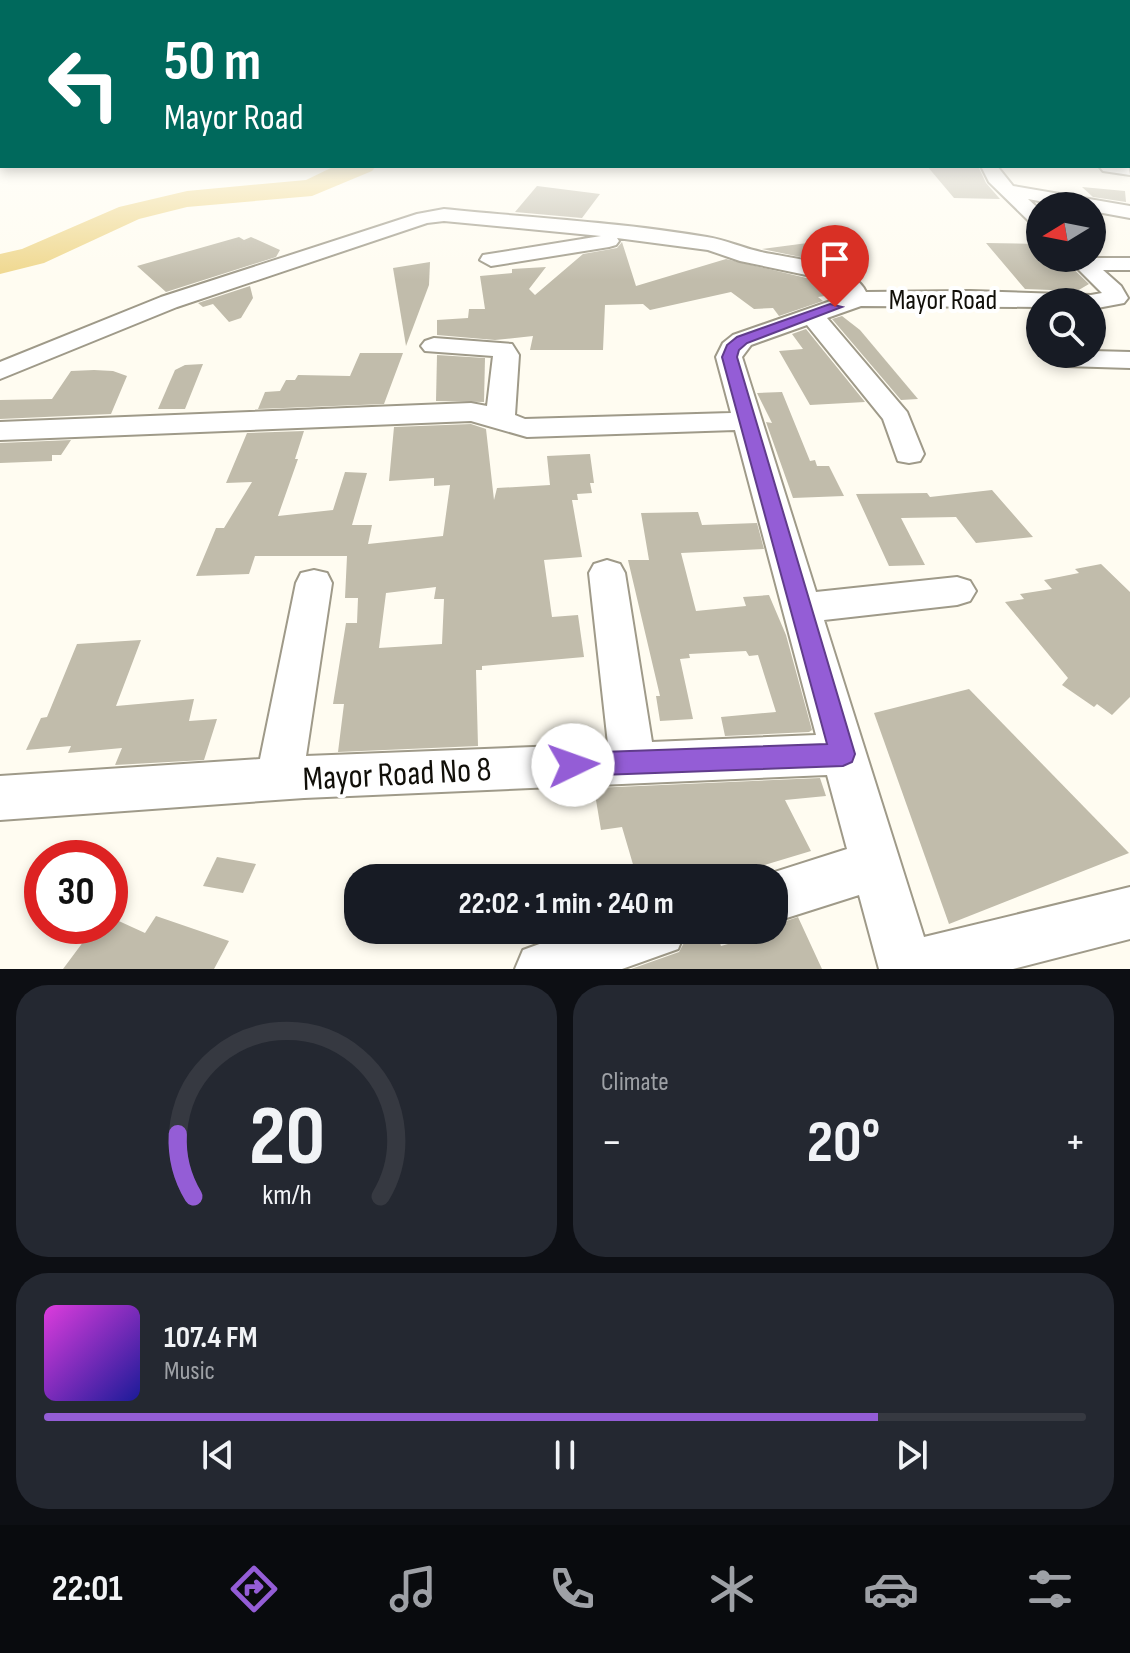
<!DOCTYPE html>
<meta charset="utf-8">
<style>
:root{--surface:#171b24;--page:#242831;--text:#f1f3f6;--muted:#9ea1a6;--line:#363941;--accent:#945dd6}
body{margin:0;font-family:"Sofia Sans Condensed",sans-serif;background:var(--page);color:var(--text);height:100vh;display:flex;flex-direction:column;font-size:30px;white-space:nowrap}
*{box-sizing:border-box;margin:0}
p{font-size:26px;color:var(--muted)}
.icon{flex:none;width:44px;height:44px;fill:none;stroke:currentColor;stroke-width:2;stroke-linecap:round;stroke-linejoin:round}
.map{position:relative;height:969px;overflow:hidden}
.side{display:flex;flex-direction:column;gap:16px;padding:16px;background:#0d0f14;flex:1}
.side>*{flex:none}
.banner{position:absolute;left:0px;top:0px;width:1130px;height:168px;box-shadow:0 4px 12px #0003;background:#00695c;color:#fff;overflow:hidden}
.needle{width:52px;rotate:260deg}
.tools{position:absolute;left:1026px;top:192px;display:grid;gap:16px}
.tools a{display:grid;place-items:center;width:80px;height:80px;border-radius:50%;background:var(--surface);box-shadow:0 4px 12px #0003;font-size:40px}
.speed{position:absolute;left:24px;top:840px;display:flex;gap:16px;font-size:40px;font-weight:700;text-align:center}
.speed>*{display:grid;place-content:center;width:104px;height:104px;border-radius:50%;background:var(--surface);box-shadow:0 4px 12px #0003;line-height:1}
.speed .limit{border:12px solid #d22;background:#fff;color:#111}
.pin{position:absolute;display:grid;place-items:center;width:68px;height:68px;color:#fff;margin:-82px -34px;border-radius:50% 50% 50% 0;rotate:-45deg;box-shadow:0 0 8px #0007}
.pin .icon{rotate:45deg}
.me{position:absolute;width:88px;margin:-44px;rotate:87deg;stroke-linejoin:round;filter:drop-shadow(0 0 6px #0008)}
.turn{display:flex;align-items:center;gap:28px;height:168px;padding:0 32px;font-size:36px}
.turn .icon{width:104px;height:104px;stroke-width:2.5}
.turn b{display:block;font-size:56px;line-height:68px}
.big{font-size:60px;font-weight:700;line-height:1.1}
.side .widget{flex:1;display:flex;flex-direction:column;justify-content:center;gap:12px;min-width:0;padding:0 28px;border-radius:32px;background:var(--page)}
.side .dial{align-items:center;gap:0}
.dial svg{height:208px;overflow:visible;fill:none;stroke:var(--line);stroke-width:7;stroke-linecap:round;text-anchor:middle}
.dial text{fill:var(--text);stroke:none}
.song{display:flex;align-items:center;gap:24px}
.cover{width:96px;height:96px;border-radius:12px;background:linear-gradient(135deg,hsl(300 70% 55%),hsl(240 70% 35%))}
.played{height:8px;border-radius:4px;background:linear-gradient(90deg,var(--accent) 80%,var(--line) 80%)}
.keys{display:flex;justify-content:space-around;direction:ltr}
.heat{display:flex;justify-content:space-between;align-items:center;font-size:44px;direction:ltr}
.side .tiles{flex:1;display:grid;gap:16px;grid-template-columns:1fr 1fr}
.widget:last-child{grid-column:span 2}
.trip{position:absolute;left:344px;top:864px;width:444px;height:80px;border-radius:32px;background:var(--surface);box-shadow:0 4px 12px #0003;font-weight:700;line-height:80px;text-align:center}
.dock{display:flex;height:128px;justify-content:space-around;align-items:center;background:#090b0e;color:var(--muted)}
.dock .icon{width:56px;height:56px}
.dock .on{color:var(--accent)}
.dock b{font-size:36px;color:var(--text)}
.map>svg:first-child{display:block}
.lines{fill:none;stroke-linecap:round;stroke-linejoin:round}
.river{fill:#efd78c;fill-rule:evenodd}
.building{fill:#c1bcab;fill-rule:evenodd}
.minor-casing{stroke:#9f9a89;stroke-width:4}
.highway-casing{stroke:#9f9a89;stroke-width:4}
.minor{fill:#fff;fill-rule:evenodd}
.highway{fill:#fff;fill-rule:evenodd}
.route{fill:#945dd6;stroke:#603c8b;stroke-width:2}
.labels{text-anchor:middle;stroke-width:8;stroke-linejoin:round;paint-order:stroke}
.street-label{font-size:28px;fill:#110f09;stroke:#fff}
.near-street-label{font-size:34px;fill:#110f09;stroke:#fff}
</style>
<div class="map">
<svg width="1130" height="969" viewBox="0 0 1130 969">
<rect width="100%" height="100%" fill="#fffcf1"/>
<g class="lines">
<!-- river -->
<polygon class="river" points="335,166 376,166 372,171 312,196 187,207 139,219 44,263 0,274 0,254 22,249 119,207 187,191 306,180"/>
</g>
<!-- building -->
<g class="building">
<polygon points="927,166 978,166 986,183 1000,199 954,198"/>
<polygon points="537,186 600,194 582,218 515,212"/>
<polygon points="1082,187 1125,191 1126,202 1093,197"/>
<polygon points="239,237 244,240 251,237 280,250 276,257 166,292 137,266"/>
<polygon points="622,242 636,286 726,259 815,280 839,294 818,297 823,301 779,316 773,308 754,309 731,292 650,310 643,304 605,305 603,350 530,350 533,336 495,340 437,335 437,320 468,318 469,309 485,309 480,276 512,273 512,269 546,267 529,289 535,295 583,254 617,248"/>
<polygon points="815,242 823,252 834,251 861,279 820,261 762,249"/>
<polygon points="986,243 1040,244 1040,258 1062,258 1089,284 1077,291 1025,289"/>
<polygon points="430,262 429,285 406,346 393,268"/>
<polygon points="250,286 253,298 241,318 229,322 213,304 203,307 198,303"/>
<polygon points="842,316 860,330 918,399 901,400 832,319"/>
<polygon points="806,329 865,402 810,405 779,351 803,349 792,334"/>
<polygon points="360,353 403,353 384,404 258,409 265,392 280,391 286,380 295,380 298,375 350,376"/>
<polygon points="437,355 485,358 484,402 436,401"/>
<polygon points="203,364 185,409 158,409 175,370 185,365"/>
<polygon points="94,370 113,371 127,376 111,414 0,419 0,400 52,399 71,371"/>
<polygon points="782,392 810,461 815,460 817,466 829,466 844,496 793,498 766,422 772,423 757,393"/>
<path d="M471 424 486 429 494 500 497 488 550 485 547 456 590 454 594 483H590L592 493 577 494 578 500H572L582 557 544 560 552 617 578 615 584 657 482 666V670H476L478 746 338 752 344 704H333L346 623H357L358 598H345L347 556H255L249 574 196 576 216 528H224L252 482 226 483 247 433 304 431 295 459H298L278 516 333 510 345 472 367 473 352 525H372L368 544 443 536 450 485 434 486V478L389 481 394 427ZM436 587 434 599H444L442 644 379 648 386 593Z"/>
<polygon points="71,440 61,455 52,455 52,461 0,463 0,443"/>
<polygon points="992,490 1033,537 976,543 956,517 901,518 925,565 889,566 856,494 927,493 930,497"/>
<polygon points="698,512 702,525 757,523 764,549 681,553 696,611 746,606 743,597 769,595 786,635 812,730 809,732 725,736 721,717 776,712 758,655 749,656 746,651 689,654 690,658 680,659 693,719 660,721 656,696 660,696 628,560 649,560 641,513"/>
<polygon points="1101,564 1130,592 1130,697 1112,715 1097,704 1094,707 1062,685 1068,678 1005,602 1024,599 1020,594 1052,589 1044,580 1079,573 1075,569"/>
<polygon points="141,640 116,706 194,699 189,721 217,719 204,760 115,765 122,748 68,753 71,746 26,750 41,718 47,717 77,644"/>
<polygon points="969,689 1129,853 949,924 874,713"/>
<polygon points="820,778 826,796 785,800 811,851 751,869 753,878 637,878 622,827 601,830 594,788"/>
<polygon points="217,857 256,864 243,893 203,886"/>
<polygon points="156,916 229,941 214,969 63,969 95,926 110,926 110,917 145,933"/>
<polygon points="798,917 822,969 631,969 679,952 685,941 716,932 721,946 774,931 774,925"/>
</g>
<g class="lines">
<defs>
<g id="minor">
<polygon points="981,166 997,166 1013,186 1130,206 1130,218 1092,211 1092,206 1066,206 1028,199 1040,210 1040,227 1033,225 989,182"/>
<path d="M444 209C532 218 620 222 707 237 726 240 743 248 761 252 789 258 854 264 866 292L970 291 1091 295 1102 293 1067 258H1130V270H1103L1121 286 1128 298 1124 303 1092 309V302H1040V307L861 306 827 318 907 412 924 454 920 461 909 463 898 461 883 419 807 325 751 345 742 357 816 592 957 577 970 581 976 591 970 601 957 605 824 620 924 937 1130 887V939L1013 969H879L859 895 774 922V878H756L847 849 827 775 304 798 0 820V776L260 759 296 583 301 573 314 570 327 573 332 583 306 756 608 744 589 573 594 564 607 560 620 564 625 573 652 742 816 735 735 430 527 437 471 421 0 440V422L471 403 487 406 493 356 425 351 421 346 425 341 434 338 512 344 519 355 515 415 525 419 731 413 716 357 723 343 733 335 845 296 842 289 816 277 740 261 708 250 617 238 619 241 616 245 609 247 491 266 480 260 483 255 601 236 444 221 427 223 177 307 0 379V362L161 297 417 214Z"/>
<polygon points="1092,351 1130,352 1130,368 1065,366 1056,364 1052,358 1055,354 1092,354"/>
<polygon points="578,930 686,930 678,949 622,969 515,969 523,950"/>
</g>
<polygon id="highway" points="1128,161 1130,175 1103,171 1099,166 1128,166"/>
</defs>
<!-- minor casing -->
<use href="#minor" class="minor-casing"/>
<!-- highway casing -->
<use href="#highway" class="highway-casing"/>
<!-- minor -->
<use href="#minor" class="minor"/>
<!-- highway -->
<use href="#highway" class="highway"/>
</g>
<!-- sky -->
<linearGradient id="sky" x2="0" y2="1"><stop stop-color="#abc2c3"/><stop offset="0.51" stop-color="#fffef9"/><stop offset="1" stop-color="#fffef9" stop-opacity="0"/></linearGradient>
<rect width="1130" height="280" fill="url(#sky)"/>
<!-- route -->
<polygon class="route" points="830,304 842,307 747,343 739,350 737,357 855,754 852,762 843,766 573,776 564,773 561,765 564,756 573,753 827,744 722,357 727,345 737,337"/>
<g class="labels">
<!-- street labels -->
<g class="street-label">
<text x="943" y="309">Mayor Road</text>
</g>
<!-- near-street labels -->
<g class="near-street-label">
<text transform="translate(397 773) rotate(-3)" y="12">Mayor Road No 8</text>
</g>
</g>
</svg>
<div class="tools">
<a><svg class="needle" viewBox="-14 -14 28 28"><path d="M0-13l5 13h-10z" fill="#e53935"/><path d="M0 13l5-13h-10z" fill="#9ea1a6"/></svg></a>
<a><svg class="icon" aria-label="search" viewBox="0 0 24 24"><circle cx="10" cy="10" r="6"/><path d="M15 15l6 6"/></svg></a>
</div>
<div class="speed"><div class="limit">30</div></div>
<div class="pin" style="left:835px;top:307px;background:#d93025"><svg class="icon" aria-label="arrive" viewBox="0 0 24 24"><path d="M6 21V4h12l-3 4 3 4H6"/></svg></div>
<svg class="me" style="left:573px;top:765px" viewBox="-20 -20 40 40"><circle r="19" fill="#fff"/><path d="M0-13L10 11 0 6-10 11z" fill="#945dd6"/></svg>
<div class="trip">22:02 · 1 min · 240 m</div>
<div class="banner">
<div class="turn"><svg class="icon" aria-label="left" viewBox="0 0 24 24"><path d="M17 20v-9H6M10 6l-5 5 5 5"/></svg><div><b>50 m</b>Mayor Road</div></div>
</div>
</div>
<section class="side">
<div class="tiles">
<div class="widget dial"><svg viewBox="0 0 100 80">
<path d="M14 69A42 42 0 1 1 86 69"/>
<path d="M14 69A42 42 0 0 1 8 45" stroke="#945dd6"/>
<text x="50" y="56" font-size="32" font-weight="700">20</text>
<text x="50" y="72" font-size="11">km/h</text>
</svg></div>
<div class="widget"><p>Climate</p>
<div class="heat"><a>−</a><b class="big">20°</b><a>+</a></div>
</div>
<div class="widget">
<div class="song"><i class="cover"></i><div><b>107.4 FM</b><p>Music</p></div></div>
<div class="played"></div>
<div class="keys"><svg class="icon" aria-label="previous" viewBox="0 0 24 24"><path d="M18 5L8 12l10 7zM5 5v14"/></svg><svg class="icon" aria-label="pause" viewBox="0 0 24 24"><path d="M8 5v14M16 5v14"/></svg><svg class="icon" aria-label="next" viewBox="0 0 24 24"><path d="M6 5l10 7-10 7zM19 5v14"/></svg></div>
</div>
</div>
</section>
<nav class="dock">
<b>22:01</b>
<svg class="icon on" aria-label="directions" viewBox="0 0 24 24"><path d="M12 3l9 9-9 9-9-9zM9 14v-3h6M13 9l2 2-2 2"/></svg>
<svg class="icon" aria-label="music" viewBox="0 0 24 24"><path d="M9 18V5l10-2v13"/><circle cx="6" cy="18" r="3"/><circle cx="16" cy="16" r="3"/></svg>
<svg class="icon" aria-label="phone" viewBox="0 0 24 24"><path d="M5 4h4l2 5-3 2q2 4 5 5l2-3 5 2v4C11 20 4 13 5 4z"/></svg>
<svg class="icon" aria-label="climate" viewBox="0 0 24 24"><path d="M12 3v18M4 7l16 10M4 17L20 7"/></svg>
<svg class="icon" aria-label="car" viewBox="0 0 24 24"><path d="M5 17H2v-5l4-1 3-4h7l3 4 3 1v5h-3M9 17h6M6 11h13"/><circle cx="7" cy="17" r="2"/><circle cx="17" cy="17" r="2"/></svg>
<svg class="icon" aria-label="filters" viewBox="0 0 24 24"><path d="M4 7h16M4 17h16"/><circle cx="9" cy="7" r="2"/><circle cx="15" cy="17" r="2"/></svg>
</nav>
